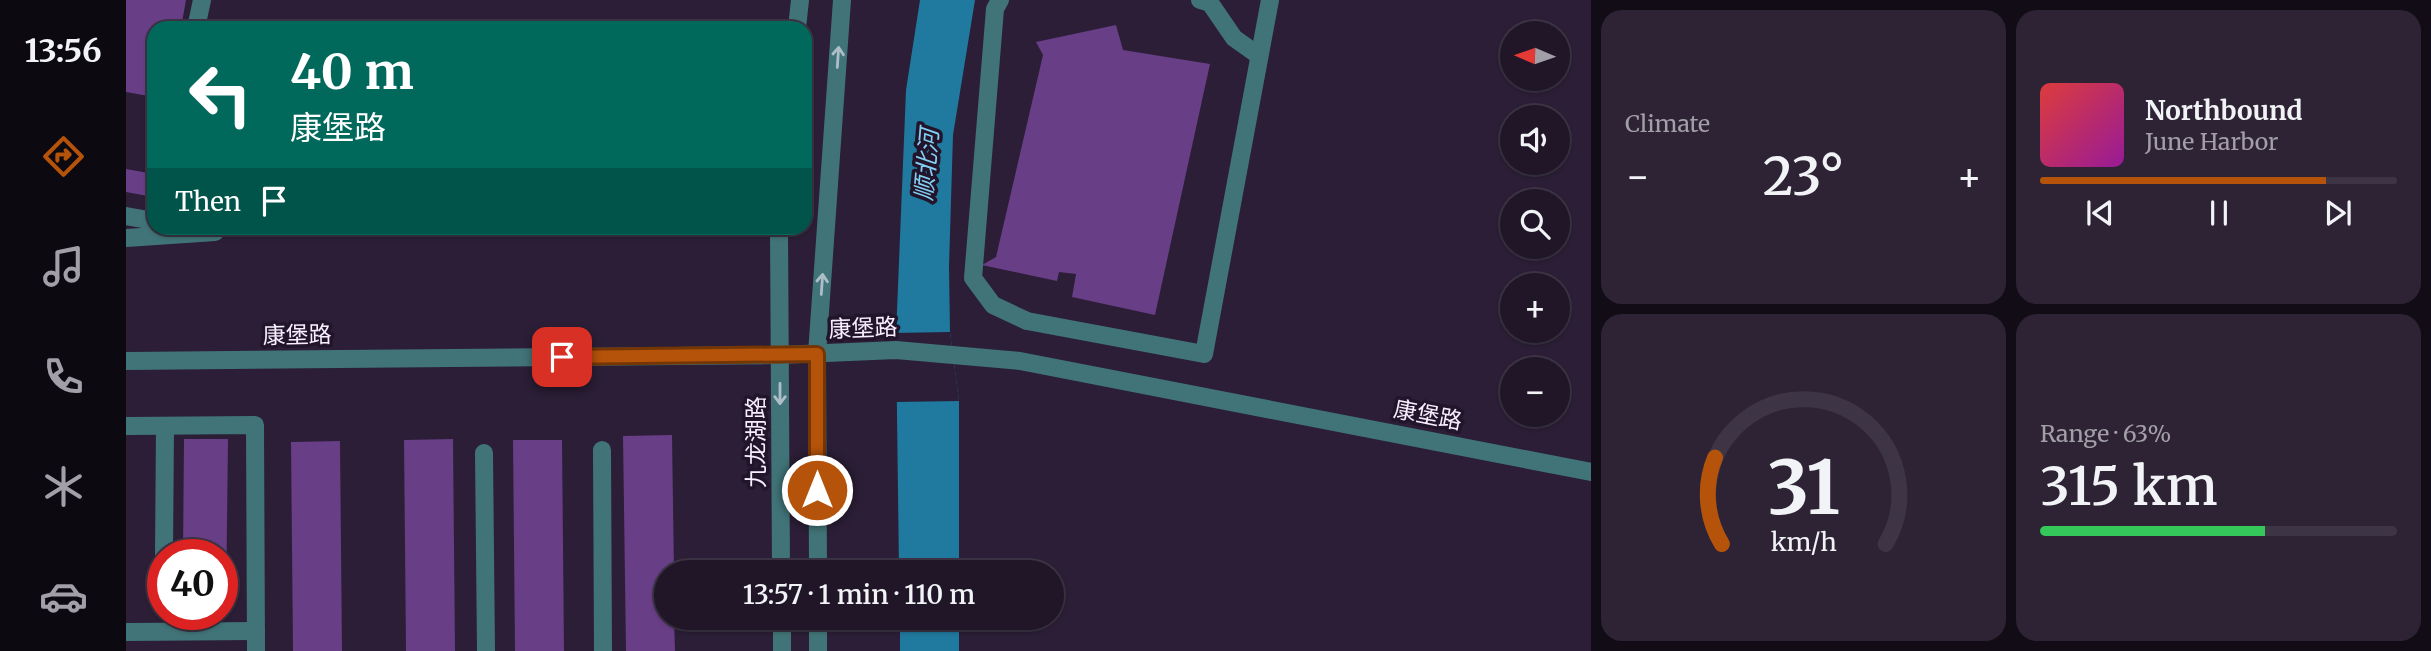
<!DOCTYPE html>
<meta charset="utf-8">
<style>
:root{--surface:#201628;--page:#2d2334;--text:#f1f3f6;--muted:#a29fa8;--line:#3d3545;--accent:#b45309}
body{margin:0;font-family:Merriweather,"Noto Sans SC",serif;background:var(--page);color:var(--text);height:100vh;display:flex;flex-direction:column;font-size:26px;white-space:nowrap}
*{box-sizing:border-box;margin:0}
p{font-size:23px;color:var(--muted)}
.icon{flex:none;width:38px;height:38px;fill:none;stroke:currentColor;stroke-width:2;stroke-linecap:round;stroke-linejoin:round}
.map{position:relative;flex:1;overflow:hidden}
.panel{display:flex;flex-direction:column;gap:10px;padding:10px;background:#120c16;width:840px}
.panel>*{flex:none}
.guide{position:absolute;left:21px;top:21px;width:665px;height:214px;border-radius:21px;box-shadow:0 2px 5px #0004,0 0 0 2px var(--line);background:#00695c;color:#fff;overflow:hidden}
.needle{width:46px;rotate:272deg}
.buttons{position:absolute;left:1374px;top:21px;display:grid;gap:14px}
.buttons a{display:grid;place-items:center;width:70px;height:70px;border-radius:50%;background:var(--surface);box-shadow:0 2px 5px #0004,0 0 0 2px var(--line);font-size:35px}
.speed{position:absolute;left:21px;top:539px;display:flex;gap:14px;font-size:35px;font-weight:700;text-align:center}
.speed>*{display:grid;place-content:center;width:91px;height:91px;border-radius:50%;background:var(--surface);box-shadow:0 2px 5px #0004,0 0 0 2px var(--line);line-height:1}
.speed .limit{border:10px solid #d22;background:#fff;color:#111}
.pin{position:absolute;display:grid;place-items:center;width:60px;height:60px;color:#fff;margin:-30px;border-radius:14px;box-shadow:0 4px 10px #0006}
.me{position:absolute;width:77px;margin:-38px;rotate:0deg;stroke-linejoin:round;filter:drop-shadow(0 0 5px #0008)}
.turn{display:flex;align-items:center;gap:24px;height:147px;padding:0 28px;font-size:32px}
.turn .icon{width:91px;height:91px;stroke-width:2.5}
.turn b{display:block;font-size:49px;line-height:60px}
.then{display:flex;align-items:center;height:66px;padding:0 28px;background:#0003;gap:14px;font-size:26px}
.big{font-size:52px;font-weight:600;line-height:1.1}
.panel .widget{flex:1;display:flex;flex-direction:column;justify-content:center;gap:10px;min-width:0;padding:0 24px;border-radius:21px;background:var(--page)}
.panel .dial{align-items:center;gap:0}
.dial svg{height:182px;overflow:visible;fill:none;stroke:var(--line);stroke-width:7;stroke-linecap:round;text-anchor:middle}
.dial text{fill:var(--text);stroke:none}
.song{display:flex;align-items:center;gap:21px}
.cover{width:84px;height:84px;border-radius:10px;background:linear-gradient(135deg,hsl(0 70% 55%),hsl(300 70% 35%))}
.played{height:7px;border-radius:4px;background:linear-gradient(90deg,var(--accent) 80%,var(--line) 80%)}
.keys{display:flex;justify-content:space-around;direction:ltr}
.heat{display:flex;justify-content:space-between;align-items:center;font-size:38px;direction:ltr}
.charge{height:10px;border-radius:5px;background:linear-gradient(90deg,#34c759 63%,var(--line) 0)}
.panel .tiles{flex:1;display:grid;gap:10px;grid-template-columns:repeat(2,1fr)}
.trip{position:absolute;left:528px;top:560px;width:410px;height:70px;border-radius:35px;background:var(--surface);box-shadow:0 2px 5px #0004,0 0 0 2px var(--line);font-weight:600;line-height:70px;text-align:center}
main{display:flex;flex:1;min-height:0}
.tab-bar{display:flex;flex-direction:column;width:126px;justify-content:space-around;align-items:center;background:#0d0910;color:var(--muted)}
.tab-bar .icon{width:49px;height:49px}
.tab-bar .current{color:var(--accent)}
.tab-bar b{font-size:32px;color:var(--text)}
.map>svg:first-child{display:block}
.water{fill:#20799e}
.pier{fill:#2b1e36}
.building{fill:#683e87}
.lines{fill:none;stroke-linecap:round;stroke-linejoin:round}
.minor{stroke:#417478;stroke-width:18}
.oneway{stroke:#aebec9}
.route-casing{stroke:#753606;stroke-width:18}
.route{stroke:#b45309;stroke-width:12}
.labels{text-anchor:middle;stroke-width:7;stroke-linejoin:round;paint-order:stroke}
.street-label{font-size:23px;fill:#f7efff;stroke:#22152b}
.water-label{font-size:24px;font-style:italic;fill:#83cff4;stroke:#22152b}
</style>
<main>
<nav class="tab-bar">
<b>13:56</b>
<svg class="icon current" aria-label="directions" viewBox="0 0 24 24"><path d="M12 3l9 9-9 9-9-9zM9 14v-3h6M13 9l2 2-2 2"/></svg>
<svg class="icon" aria-label="music" viewBox="0 0 24 24"><path d="M9 18V5l10-2v13"/><circle cx="6" cy="18" r="3"/><circle cx="16" cy="16" r="3"/></svg>
<svg class="icon" aria-label="phone" viewBox="0 0 24 24"><path d="M5 4h4l2 5-3 2q2 4 5 5l2-3 5 2v4C11 20 4 13 5 4z"/></svg>
<svg class="icon" aria-label="climate" viewBox="0 0 24 24"><path d="M12 3v18M4 7l16 10M4 17L20 7"/></svg>
<svg class="icon" aria-label="car" viewBox="0 0 24 24"><path d="M5 17H2v-5l4-1 3-4h7l3 4 3 1v5h-3M9 17h6M6 11h13"/><circle cx="7" cy="17" r="2"/><circle cx="17" cy="17" r="2"/></svg>
</nav>
<div class="map">
<svg width="1465" height="651" viewBox="0 0 1465 651">
<rect width="100%" height="100%" fill="#2b1e36"/>
<!-- water -->
<g class="water">
<polygon points="794,0 849,0 827,135 823,267 824,332 833,401 833,572 773,572 770,335 780,90"/>
<rect x="774" y="618" width="59" height="33"/>
</g>
<!-- pier -->
<polygon class="pier" points="824,332 833,401 768,402 766,333"/>
<!-- building -->
<g class="building">
<polygon points="0,0 60,0 55,28 28,28 28,97 0,92"/>
<polygon points="990,25 997,50 1084,64 1029,315 946,297 950,274 933,272 931,281 856,265 870,257 917,55 910,42"/>
<polygon points="0,169 28,174 27,197 0,192"/>
<polygon points="546,435 548,572 541,572 541,618 548,618 549,651 500,651 497,436"/>
<polygon points="58,439 102,439 100,606 96,606 96,555 57,555"/>
<polygon points="327,439 329,651 280,651 278,440"/>
<polygon points="387,440 436,440 438,651 389,651"/>
<polygon points="214,441 216,651 167,651 165,442"/>
</g>
<g class="lines">
<!-- minor -->
<g class="minor">
<polyline points="874,0 869,9 847,278 867,305 901,321 1078,354 1144,0"/>
<polyline points="1074,0 1084,3 1108,38 1132,55"/>
<polyline points="70,28 76,0"/>
<polyline points="671,28 674,0"/>
<polyline points="0,216 28,221"/>
<polyline points="653,228 655,572"/>
<polyline points="0,238 89,232 64,228"/>
<polyline points="0,361 654,355 770,350 894,361 1465,472"/>
<polyline points="0,426 129,425 130,651"/>
<polyline points="476,450 477,651"/>
<polyline points="358,453 360,651"/>
<polyline points="38,555 39,426"/>
<polyline points="692,572 691,354 716,0"/>
<polyline points="656,618 656,651"/>
<polyline points="692,618 692,651"/>
<polyline points="0,632 130,631"/>
</g>
</g>
<!-- one-way arrows -->
<defs><path id="oneway-shaft" d="M-6 0H5M1.5-3L5.5 0L1.5 3" fill="none" stroke-width="1.6" stroke-linecap="round" stroke-linejoin="round" transform="scale(1.75)"/></defs>
<g class="oneway">
<use href="#oneway-shaft" transform="translate(712 57) rotate(-86)"/>
<use href="#oneway-shaft" transform="translate(696 284) rotate(-86)"/>
<use href="#oneway-shaft" transform="translate(654 394) rotate(90)"/>
</g>
<g class="lines">
<defs>
<polyline id="route" points="436,357 691,354 691,490"/>
</defs>
<!-- route casing -->
<use href="#route" class="route-casing"/>
<!-- route -->
<use href="#route" class="route"/>
</g>
<g class="labels">
<!-- street labels -->
<g class="street-label">
<text transform="translate(737 328) rotate(-2)" y="8">康堡路</text>
<text transform="translate(171 335) rotate(-1)" y="8">康堡路</text>
<text transform="translate(1302 415) rotate(11)" y="8">康堡路</text>
<text transform="translate(630 442) rotate(-90)" y="8">九龙湖路</text>
</g>
<!-- water labels -->
<g class="water-label">
<text transform="translate(801 165) rotate(-85)" y="8">顺北河</text>
</g>
</g>
</svg>
<div class="buttons">
<a><svg class="needle" viewBox="-14 -14 28 28"><path d="M0-13l5 13h-10z" fill="#e53935"/><path d="M0 13l5-13h-10z" fill="#a29fa8"/></svg></a>
<a><svg class="icon" aria-label="sound" viewBox="0 0 24 24"><path d="M4 9h4l5-4v14l-5-4H4zM17 9q2 3 0 6"/></svg></a>
<a><svg class="icon" aria-label="search" viewBox="0 0 24 24"><circle cx="10" cy="10" r="6"/><path d="M15 15l6 6"/></svg></a>
<a>+</a>
<a>−</a>
</div>
<div class="speed"><div class="limit">40</div></div>
<div class="pin" style="left:436px;top:357px;background:#d93025"><svg class="icon" aria-label="arrive" viewBox="0 0 24 24"><path d="M6 21V4h12l-3 4 3 4H6"/></svg></div>
<svg class="me" style="left:691px;top:490px" viewBox="-20 -20 40 40"><circle r="17" fill="#b45309" stroke="#fff" stroke-width="3"/><path d="M0-11L8 9 0 5-8 9z" fill="#fff"/></svg>
<div class="trip">13:57 · 1 min · 110 m</div>
<div class="guide">
<div class="turn"><svg class="icon" aria-label="left" viewBox="0 0 24 24"><path d="M17 20v-9H6M10 6l-5 5 5 5"/></svg><div><b>40 m</b>康堡路</div></div>
<div class="then">Then<svg class="icon" aria-label="arrive" viewBox="0 0 24 24"><path d="M6 21V4h12l-3 4 3 4H6"/></svg></div>
</div>
</div>
<section class="panel">
<div class="tiles">
<div class="widget"><p>Climate</p>
<div class="heat"><a>−</a><b class="big">23°</b><a>+</a></div>
</div>
<div class="widget">
<div class="song"><i class="cover"></i><div><b>Northbound</b><p>June Harbor</p></div></div>
<div class="played"></div>
<div class="keys"><svg class="icon" aria-label="previous" viewBox="0 0 24 24"><path d="M18 5L8 12l10 7zM5 5v14"/></svg><svg class="icon" aria-label="pause" viewBox="0 0 24 24"><path d="M8 5v14M16 5v14"/></svg><svg class="icon" aria-label="next" viewBox="0 0 24 24"><path d="M6 5l10 7-10 7zM19 5v14"/></svg></div>
</div>
<div class="widget dial"><svg viewBox="0 0 100 80">
<path d="M14 69A42 42 0 1 1 86 69"/>
<path d="M14 69A42 42 0 0 1 11 31" stroke="#b45309"/>
<text x="50" y="56" font-size="32" font-weight="700">31</text>
<text x="50" y="72" font-size="11">km/h</text>
</svg></div>
<div class="widget"><p>Range · 63%</p><b class="big">315 km</b><div class="charge"></div></div>
</div>
</section>
</main>
